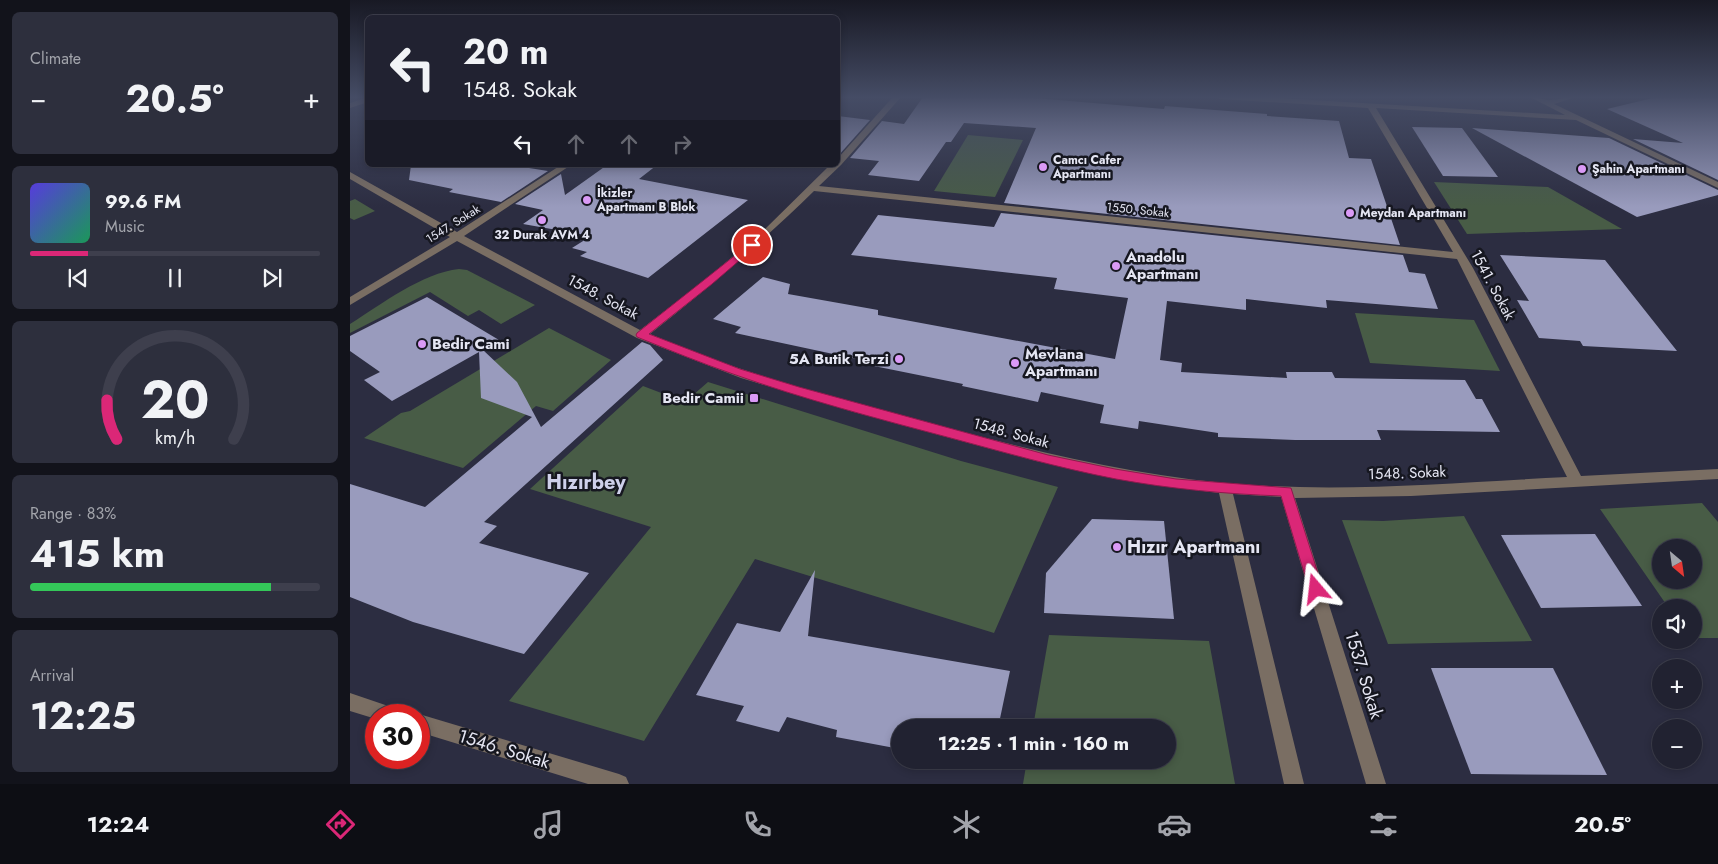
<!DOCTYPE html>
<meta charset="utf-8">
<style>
:root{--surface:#212231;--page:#2d2f3d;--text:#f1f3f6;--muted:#a2a4ab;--line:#3e3f4d;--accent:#db2777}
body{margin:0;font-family:Jost,sans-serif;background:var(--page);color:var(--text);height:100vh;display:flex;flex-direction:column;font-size:19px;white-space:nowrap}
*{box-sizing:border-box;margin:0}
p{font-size:16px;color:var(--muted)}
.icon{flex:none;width:28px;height:28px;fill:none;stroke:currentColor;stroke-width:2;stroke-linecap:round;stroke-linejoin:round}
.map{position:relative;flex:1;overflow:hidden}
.panel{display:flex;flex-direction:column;gap:12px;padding:12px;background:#12131b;width:350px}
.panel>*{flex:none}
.guide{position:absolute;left:15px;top:15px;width:475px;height:152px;border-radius:8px;box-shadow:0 2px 8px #0003,0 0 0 1px var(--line);background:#212231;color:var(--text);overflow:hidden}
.needle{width:32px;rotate:151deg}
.tools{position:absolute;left:1302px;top:539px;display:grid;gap:10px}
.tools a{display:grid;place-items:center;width:50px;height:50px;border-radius:50%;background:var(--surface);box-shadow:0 2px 8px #0003,0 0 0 1px var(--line);font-size:25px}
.speed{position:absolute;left:15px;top:704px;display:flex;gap:10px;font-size:25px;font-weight:700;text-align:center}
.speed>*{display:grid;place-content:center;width:65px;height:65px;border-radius:50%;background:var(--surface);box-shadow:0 2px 8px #0003,0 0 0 1px var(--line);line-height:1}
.speed .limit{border:8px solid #d22;background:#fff;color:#111}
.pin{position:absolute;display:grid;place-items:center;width:42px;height:42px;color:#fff;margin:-21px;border:2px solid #fff;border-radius:50%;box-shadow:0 1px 5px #0007}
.me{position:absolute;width:55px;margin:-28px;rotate:343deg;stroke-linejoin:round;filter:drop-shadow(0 0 4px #0008)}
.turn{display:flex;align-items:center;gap:18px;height:105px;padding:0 15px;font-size:22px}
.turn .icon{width:65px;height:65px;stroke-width:2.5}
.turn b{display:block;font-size:35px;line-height:42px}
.lanes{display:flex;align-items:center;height:48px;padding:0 15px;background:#0003;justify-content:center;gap:25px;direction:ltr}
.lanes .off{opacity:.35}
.big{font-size:38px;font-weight:700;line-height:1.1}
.panel .tile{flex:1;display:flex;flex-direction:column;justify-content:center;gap:8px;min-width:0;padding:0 18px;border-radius:8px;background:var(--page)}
.panel .dial{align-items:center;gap:0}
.dial svg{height:130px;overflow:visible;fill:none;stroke:var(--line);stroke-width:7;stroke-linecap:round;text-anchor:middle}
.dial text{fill:var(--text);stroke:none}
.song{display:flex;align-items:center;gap:15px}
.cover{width:60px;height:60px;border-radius:8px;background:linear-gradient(135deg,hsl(250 70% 55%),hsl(150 70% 35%))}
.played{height:5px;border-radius:2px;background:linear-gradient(90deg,var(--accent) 20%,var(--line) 20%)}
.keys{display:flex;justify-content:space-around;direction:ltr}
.heat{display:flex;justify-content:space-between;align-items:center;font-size:28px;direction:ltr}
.charge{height:8px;border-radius:4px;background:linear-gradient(90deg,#34c759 83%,var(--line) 0)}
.trip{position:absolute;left:541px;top:719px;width:285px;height:50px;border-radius:25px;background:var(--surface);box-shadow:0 2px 8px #0003,0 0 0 1px var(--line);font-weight:700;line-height:50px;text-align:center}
.menu{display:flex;height:80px;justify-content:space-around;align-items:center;background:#0d0e14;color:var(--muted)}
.menu .icon{width:35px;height:35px}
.menu .selected{color:var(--accent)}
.menu b{font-size:22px;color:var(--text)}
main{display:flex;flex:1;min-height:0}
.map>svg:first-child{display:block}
.green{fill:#485c46;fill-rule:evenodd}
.building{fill:#999bbd}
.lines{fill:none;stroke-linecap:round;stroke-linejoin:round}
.minor{fill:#7a6e63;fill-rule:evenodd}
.route{fill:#db2777;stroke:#8e194d}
.poi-dot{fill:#da9af6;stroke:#161720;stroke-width:2}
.labels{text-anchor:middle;stroke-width:5;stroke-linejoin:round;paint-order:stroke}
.far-poi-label{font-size:12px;font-weight:bold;fill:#e5e6f3;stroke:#161720;text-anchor:start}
.far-street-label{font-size:12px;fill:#e5e6f3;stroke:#161720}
.poi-label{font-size:15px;font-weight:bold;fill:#e5e6f3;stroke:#161720;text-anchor:start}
.street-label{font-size:15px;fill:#e5e6f3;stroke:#161720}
.near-poi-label{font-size:18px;font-weight:bold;fill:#e5e6f3;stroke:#161720;text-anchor:start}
.near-street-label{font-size:18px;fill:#e5e6f3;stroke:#161720}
.district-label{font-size:20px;font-weight:bold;fill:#ced0ea;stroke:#161720}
</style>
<main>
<section class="panel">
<div class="tile"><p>Climate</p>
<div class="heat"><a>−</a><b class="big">20.5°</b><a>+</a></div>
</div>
<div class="tile">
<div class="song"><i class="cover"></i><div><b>99.6 FM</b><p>Music</p></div></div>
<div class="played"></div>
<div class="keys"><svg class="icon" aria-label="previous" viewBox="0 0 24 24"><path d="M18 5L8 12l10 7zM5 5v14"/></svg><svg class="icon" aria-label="pause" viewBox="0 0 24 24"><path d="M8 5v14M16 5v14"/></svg><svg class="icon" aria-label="next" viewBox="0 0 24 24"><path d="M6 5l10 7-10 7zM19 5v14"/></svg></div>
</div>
<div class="tile dial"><svg viewBox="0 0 100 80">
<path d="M14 69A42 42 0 1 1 86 69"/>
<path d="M14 69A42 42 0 0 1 8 45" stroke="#db2777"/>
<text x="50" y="56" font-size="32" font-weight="700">20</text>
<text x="50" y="72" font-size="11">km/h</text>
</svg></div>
<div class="tile"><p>Range · 83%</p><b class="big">415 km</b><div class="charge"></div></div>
<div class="tile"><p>Arrival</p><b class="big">12:25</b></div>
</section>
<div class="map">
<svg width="1368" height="784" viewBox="0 0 1368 784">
<rect width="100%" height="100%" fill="#2c2d41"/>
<!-- green -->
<g class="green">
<polygon points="618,135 673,140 645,197 584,191"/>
<polygon points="1084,182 1198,187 1272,229 1117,234"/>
<polygon points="5,199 25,211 4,220 0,218 0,201"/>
<path d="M109 269 117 270 185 305 151 324 129 310 118 316 80 292 0 333V324C32 304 72 273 109 269Z"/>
<polygon points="1005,313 1124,320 1150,371 1020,363"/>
<polygon points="199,328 261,360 203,411 186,406 113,468 14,438 51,413 60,411"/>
<polygon points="358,382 611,461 708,487 644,633 405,559 294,741 159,701 301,527 180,489 293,386 335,402"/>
<path d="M1352 503 1368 522V638H1344V608L1318 607 1250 509ZM1311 548H1344V580H1311Z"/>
<polygon points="1114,516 1182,641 1038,644 992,520 1033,521"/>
<polygon points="699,635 859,641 885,784 673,784 677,760 818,760 818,728 683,727"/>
</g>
<!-- building -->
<g class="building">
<polygon points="573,97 673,97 814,109 815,106 852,109 917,114 917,116 989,121 999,158 1021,159 1050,245 654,203 686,128 614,123 601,142 596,142 569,181 518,175 529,161 500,158 532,121 554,124"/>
<polygon points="1307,97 1368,97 1368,180 1283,139 1333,143 1257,109"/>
<polygon points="488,116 520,120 488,156"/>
<polygon points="1062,127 1112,128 1148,177 1093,176"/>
<polygon points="1122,128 1259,138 1368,190 1368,195 1287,217"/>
<polygon points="61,165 160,165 198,171 151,202 99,192 103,189 59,180"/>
<polygon points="257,165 307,165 289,179 398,200 298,278 230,256 237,252 222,248 241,236 173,224 193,210 165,204 211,174 215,195"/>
<polygon points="651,213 1053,255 1059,272 1075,274 1088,309 976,300 977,308 896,299 896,310 817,301 810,360 832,363 831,372 937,378 936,372 982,372 985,378 1115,380 1126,399 1132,399 1150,432 1027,430 1031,440 945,440 868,437 868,433 789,421 788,429 750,423 754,405 691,392 688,402 612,386 613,384 514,364 516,361 385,333 391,327 363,319 413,277 440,284 438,294 528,310 528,315 765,359 778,298 704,289 707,278 501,255 528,215 644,227"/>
<polygon points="1150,255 1255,260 1327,351 1233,346 1230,341 1189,338 1167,300 1179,301"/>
<polygon points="77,297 149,340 133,350 167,382 191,427 292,342 300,345 313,360 134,522 147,526 129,543 239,573 174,654 63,622 0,597 0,484 75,507 182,417 131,398 129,352 42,401 14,380 30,372 0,351 0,336"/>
<polygon points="742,519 814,521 824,619 694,613 696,573"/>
<polygon points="1245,534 1292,606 1191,608 1151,535"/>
<polygon points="465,570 458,636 660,671 648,728 550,728 550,749 486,737 487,730 437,717 429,732 386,721 394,706 346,695 387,623 430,632"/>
<polygon points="1081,668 1203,668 1257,775 1121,774"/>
<polygon points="605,760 641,760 639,767"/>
</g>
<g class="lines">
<!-- minor -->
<g class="minor">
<polygon points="18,97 18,102 0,108 0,103"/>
<path d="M543 97H551L491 165 469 186 1103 252 1018 108 870 99 866 97H912L1215 115 1180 97C1187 97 1191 99 1197 100 1201 101 1218 97 1226 97L1204 104 1368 182V188L1226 120 1026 108 1123 268 1231 476 1368 469V479L1061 496 945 498 1036 784H1016L931 497 883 494 954 784H934L869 493 797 484 686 461 504 412 391 378 287 338 107 241 0 305V297L100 237 0 179V172L107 232 211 165H221L114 236 290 330 355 280 413 231 480 165H488V158ZM464 191 1107 259 1217 477C1113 482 1006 492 902 485 791 478 685 451 578 423 483 398 390 373 300 334 357 289 412 242 464 191Z"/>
<polygon points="0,693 47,709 50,715 26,715 26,719 0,711"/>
<polygon points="69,714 269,774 276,777 279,784 238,784 69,732 69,715 66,715"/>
</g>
</g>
<!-- sky -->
<linearGradient id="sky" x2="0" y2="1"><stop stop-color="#181924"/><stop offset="0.47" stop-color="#454c65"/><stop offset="1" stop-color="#454c65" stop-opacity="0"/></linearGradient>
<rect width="1368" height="207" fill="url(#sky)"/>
<!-- route -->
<path class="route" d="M402 242 405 243V247L362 284 299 334 390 369 449 387 698 455 765 469 826 479 941 488 973 589 971 593 966 595 961 593 959 589 931 496C876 494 821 489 766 479 709 468 653 452 597 437 525 418 453 399 383 374 351 363 319 350 287 337L286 335 287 333Z"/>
<!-- markers -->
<g class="poi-dot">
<circle cx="693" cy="167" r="5"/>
<circle cx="1232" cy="169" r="5"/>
<circle cx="237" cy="200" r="5"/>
<circle cx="1000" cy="213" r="5"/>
<circle cx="192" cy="220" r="5"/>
<circle cx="766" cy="266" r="5"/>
<circle cx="72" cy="344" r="5"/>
<circle cx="549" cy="359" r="5"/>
<circle cx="665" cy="363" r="5"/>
<rect x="399" y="393" width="10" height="10" rx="2.5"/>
<circle cx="767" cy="547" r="5"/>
</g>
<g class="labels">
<!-- far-poi labels -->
<g class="far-poi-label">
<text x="703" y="164">Camcı Cafer<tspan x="703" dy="14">Apartmanı</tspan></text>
<text x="1242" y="173">Şahin Apartmanı</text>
<text x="247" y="197">İkizler<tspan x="247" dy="14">Apartmanı B Blok</tspan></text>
<text x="1010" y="217">Meydan Apartmanı</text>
<text x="192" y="239" text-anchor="middle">32 Durak AVM 4</text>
</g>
<!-- far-street labels -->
<g class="far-street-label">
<text transform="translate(788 210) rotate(6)" y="4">1550. Sokak</text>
<text transform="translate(103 224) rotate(-32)" y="4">1547. Sokak</text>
</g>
<!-- poi labels -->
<g class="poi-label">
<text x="776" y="262">Anadolu<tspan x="776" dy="17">Apartmanı</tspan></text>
<text x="82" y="349">Bedir Cami</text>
<text x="675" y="359">Mevlana<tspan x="675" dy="17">Apartmanı</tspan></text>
<text x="539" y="364" text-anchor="end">5A Butik Terzi</text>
<text x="394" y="403" text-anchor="end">Bedir Camii</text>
</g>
<!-- street labels -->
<g class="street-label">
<text transform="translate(1143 285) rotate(62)" y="5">1541. Sokak</text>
<text transform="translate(253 297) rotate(28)" y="5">1548. Sokak</text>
<text transform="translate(661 433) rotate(15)" y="5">1548. Sokak</text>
<text transform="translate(1057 473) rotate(-2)" y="5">1548. Sokak</text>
</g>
<!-- near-poi labels -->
<g class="near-poi-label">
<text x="777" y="553">Hızır Apartmanı</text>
</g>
<!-- near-street labels -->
<g class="near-street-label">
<text transform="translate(1014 675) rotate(73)" y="6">1537. Sokak</text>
<text transform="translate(154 749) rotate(17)" y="6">1546. Sokak</text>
</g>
<!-- district labels -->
<g class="district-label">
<text x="236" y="489">Hızırbey</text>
</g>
</g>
</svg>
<div class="tools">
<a><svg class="needle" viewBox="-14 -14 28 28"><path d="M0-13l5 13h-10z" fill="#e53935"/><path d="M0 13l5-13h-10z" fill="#a2a4ab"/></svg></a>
<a><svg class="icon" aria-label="sound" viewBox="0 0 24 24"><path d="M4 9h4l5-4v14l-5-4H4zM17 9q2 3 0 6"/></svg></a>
<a>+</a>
<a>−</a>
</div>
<div class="speed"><div class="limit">30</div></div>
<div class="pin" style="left:402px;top:245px;background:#d93025"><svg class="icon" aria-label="arrive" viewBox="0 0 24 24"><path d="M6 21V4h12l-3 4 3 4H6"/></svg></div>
<svg class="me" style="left:966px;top:589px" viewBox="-20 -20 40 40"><path d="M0-17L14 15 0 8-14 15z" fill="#db2777" stroke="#fff" stroke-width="4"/></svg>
<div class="trip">12:25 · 1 min · 160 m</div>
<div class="guide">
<div class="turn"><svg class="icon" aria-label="left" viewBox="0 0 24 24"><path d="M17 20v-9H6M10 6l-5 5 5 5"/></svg><div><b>20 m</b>1548. Sokak</div></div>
<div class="lanes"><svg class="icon" aria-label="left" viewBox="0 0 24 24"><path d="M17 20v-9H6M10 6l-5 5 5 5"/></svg><svg class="icon off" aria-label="ahead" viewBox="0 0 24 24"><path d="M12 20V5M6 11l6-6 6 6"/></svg><svg class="icon off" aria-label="ahead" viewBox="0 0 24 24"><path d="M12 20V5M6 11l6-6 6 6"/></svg><svg class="icon off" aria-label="right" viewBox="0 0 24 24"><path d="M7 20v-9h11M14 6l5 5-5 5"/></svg></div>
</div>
</div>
</main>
<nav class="menu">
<b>12:24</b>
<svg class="icon selected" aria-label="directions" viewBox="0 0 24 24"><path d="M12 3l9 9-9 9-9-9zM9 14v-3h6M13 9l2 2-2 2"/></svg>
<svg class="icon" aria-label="music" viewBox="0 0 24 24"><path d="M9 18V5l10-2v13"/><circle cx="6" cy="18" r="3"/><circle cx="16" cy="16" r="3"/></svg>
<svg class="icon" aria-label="phone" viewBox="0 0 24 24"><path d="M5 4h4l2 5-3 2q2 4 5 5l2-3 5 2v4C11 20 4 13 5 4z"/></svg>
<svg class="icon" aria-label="climate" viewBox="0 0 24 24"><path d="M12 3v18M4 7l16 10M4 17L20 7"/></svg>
<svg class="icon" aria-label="car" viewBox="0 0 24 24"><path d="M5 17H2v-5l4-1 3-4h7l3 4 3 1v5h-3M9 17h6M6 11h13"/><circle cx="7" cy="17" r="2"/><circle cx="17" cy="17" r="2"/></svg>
<svg class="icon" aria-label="filters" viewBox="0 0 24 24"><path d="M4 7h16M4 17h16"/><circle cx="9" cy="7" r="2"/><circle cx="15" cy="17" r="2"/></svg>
<b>20.5°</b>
</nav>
